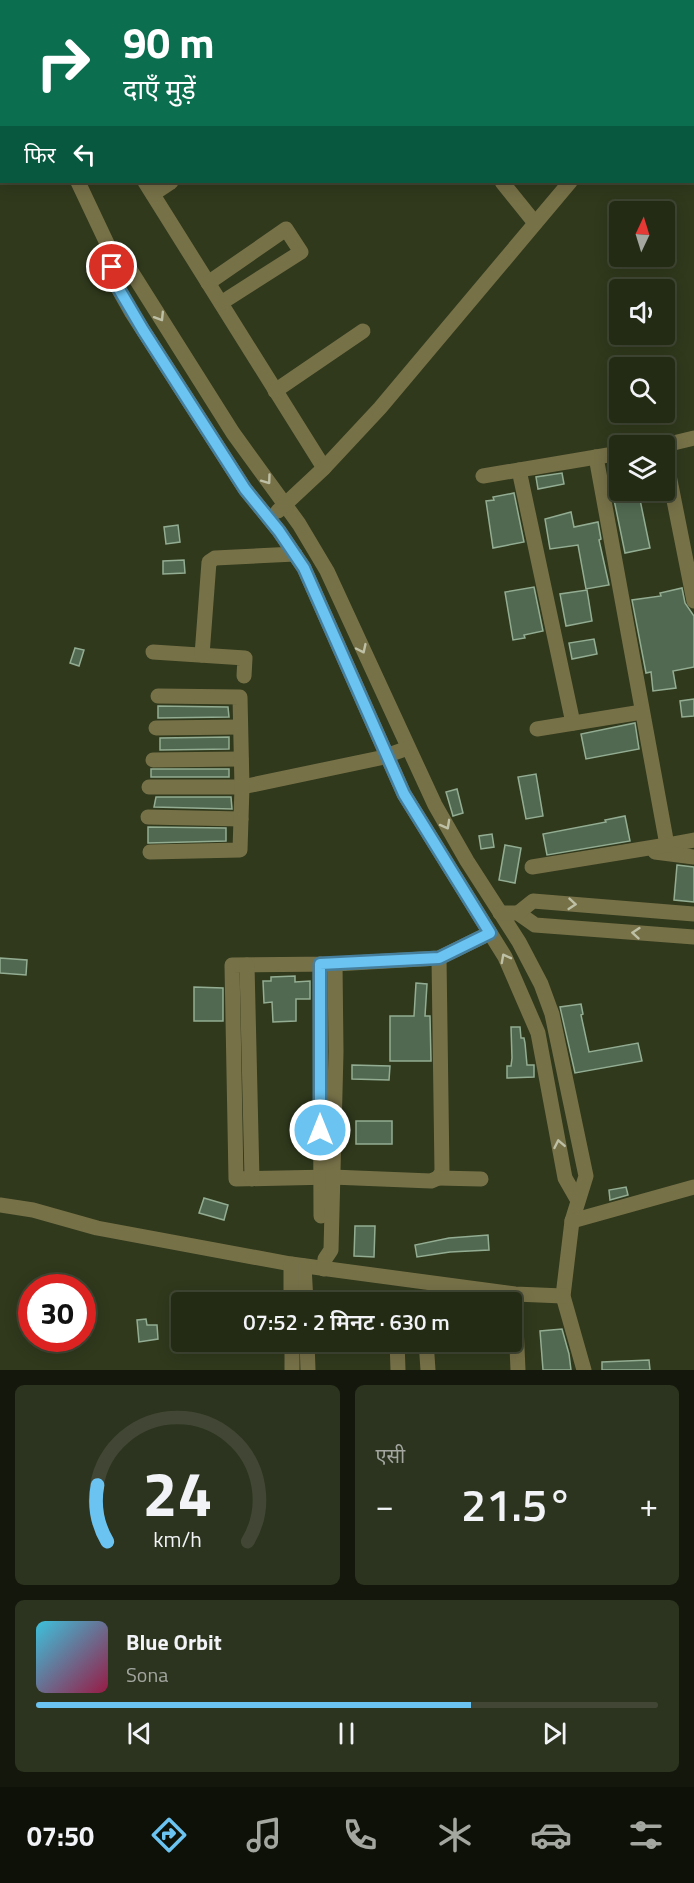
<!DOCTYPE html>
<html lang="hi">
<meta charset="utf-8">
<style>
:root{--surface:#242b15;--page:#2c331e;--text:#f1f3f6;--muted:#a3a7a0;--line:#414734;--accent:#6ac3f1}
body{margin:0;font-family:"Titillium Web","Noto Sans Devanagari",sans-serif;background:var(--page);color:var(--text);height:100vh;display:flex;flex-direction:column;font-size:22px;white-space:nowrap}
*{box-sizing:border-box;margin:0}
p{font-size:20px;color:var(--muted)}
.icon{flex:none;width:33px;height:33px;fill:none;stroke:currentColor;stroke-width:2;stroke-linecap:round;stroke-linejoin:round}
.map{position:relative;height:1370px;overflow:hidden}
.drawer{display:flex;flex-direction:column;gap:15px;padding:15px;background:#14180c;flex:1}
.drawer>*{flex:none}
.top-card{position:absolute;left:0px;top:0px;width:694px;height:183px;box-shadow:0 3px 15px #0003,0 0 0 2px var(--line);background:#0b6e4f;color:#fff;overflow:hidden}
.needle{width:39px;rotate:4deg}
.controls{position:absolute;left:609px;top:201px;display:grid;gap:12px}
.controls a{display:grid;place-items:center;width:66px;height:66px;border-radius:6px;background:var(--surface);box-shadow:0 3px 15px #0003,0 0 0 2px var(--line);font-size:30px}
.speed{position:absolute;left:18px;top:1274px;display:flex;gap:12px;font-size:30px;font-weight:700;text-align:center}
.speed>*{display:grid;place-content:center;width:78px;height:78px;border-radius:50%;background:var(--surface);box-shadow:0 3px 15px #0003,0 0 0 2px var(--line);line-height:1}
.speed .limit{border:9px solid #d22;background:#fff;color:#111}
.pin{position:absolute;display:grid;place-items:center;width:51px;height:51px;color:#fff;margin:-26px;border:3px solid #fff;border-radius:50%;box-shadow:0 2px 6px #0007}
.me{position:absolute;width:66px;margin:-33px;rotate:0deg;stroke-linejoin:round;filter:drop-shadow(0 0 4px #0008)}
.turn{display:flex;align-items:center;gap:21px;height:126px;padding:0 24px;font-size:27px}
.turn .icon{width:78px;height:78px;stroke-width:2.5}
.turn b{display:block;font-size:42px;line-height:51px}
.then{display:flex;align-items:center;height:57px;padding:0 24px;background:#0003;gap:12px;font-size:22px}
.big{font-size:45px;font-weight:600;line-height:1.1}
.drawer .tile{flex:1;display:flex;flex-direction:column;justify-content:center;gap:9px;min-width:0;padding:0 21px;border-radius:9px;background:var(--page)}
.drawer .dial{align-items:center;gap:0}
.dial svg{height:156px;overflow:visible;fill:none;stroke:var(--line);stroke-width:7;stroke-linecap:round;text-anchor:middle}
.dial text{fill:var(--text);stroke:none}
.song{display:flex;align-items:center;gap:18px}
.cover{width:72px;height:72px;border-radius:9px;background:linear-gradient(135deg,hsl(190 70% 55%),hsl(340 70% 35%))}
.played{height:6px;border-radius:3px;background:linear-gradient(90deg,var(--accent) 70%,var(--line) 70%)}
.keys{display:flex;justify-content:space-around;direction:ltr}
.heat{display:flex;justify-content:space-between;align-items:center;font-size:33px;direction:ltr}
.drawer .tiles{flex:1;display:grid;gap:15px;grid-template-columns:1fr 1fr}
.tile:last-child{grid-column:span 2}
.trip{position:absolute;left:171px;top:1292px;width:351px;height:60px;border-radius:6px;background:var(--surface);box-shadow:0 3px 15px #0003,0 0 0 2px var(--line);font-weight:600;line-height:60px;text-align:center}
.menu{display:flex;height:96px;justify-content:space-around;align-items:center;background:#0e1108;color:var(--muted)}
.menu .icon{width:42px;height:42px}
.menu .active{color:var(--accent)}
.menu b{font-size:27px;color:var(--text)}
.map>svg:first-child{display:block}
.building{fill:#516951;stroke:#93ad93;stroke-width:1.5}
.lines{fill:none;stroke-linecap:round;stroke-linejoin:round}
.minor{stroke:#777148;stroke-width:15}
.oneway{stroke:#bec0a6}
.route-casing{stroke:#457f9d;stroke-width:15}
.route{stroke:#6ac3f1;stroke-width:10}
</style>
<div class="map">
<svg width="694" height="1370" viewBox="0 0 694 1370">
<rect width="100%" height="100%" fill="#30391c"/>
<!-- building -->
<g class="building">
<polygon points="562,473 564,484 538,489 536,477"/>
<polygon points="612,490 638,490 650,548 625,553"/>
<polygon points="514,493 524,542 493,548 486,501 494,500 493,497"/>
<polygon points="571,512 574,527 598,522 601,539 599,540 609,585 586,589 578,545 550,549 545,519"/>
<polygon points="178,525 180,542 166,544 164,527"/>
<polygon points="184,560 185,573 163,574 163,561"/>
<polygon points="534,587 543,631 524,635 525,638 513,640 505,592"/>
<polygon points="682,588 685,603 694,616 694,667 673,671 676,688 653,691 651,672 646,673 632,600 661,596 660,593"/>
<polygon points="587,590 592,621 566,626 560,594"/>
<polygon points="594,639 597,654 572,659 569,643"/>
<polygon points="75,648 84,650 79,666 70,663"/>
<polygon points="694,699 694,716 682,717 680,701"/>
<polygon points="158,706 228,707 229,717 158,718"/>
<polygon points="635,723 639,749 586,759 581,734"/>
<polygon points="229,737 229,749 160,750 160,738"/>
<rect x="151" y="769" width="78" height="8"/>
<polygon points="536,774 543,816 526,819 518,777"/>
<polygon points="457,789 463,813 453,816 446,792"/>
<polygon points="156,797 231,797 232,809 154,807"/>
<polygon points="625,816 630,841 547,855 543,834 606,822 605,820"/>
<polygon points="148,827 226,828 226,841 148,843"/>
<polygon points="492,834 494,847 481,849 479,836"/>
<polygon points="505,845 521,848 515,883 499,880"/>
<polygon points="677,865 694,867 694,902 674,900"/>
<polygon points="0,958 27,960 26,975 0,973"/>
<polygon points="295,976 295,982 310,981 310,999 296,999 296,1021 273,1022 272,1002 264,1003 263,981 271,981 271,977"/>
<polygon points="416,983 427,984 425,1016 430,1016 431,1061 390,1061 390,1016 414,1016"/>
<polygon points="194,987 223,988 223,1021 194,1021"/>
<polygon points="581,1004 583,1014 581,1015 589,1052 638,1043 642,1061 575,1073 560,1007"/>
<polygon points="511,1027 520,1027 521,1038 524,1038 525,1043 527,1065 534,1065 534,1077 507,1078 507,1066 511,1066 512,1058"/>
<polygon points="352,1065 390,1066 389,1080 352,1079"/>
<rect x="356" y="1121" width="36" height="23"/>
<polygon points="626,1187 628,1195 610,1200 609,1190"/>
<polygon points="204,1198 228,1205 224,1220 199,1213"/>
<polygon points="355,1226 375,1226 374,1257 354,1256"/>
<polygon points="488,1235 489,1250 450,1252 417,1257 415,1245 449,1238"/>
<polygon points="146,1319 147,1325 157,1325 158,1339 139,1342 137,1320"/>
<polygon points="562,1329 569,1354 571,1370 543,1370 540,1331"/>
<polygon points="649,1360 650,1370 602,1370 602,1362"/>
</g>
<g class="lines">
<!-- minor -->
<g class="minor">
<polyline points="16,0 16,2"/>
<polyline points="354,0 356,2"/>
<polyline points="527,0 528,2"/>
<polyline points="661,0 662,2"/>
<polyline points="411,2 413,0"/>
<polyline points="0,11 2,20"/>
<polyline points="693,34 694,32"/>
<polyline points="693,60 694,61"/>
<polyline points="78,182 112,254 113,279 132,313 245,489 279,531 304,568 404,794 505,957 538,1033 565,1178 577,1199"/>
<polyline points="145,182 324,468"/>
<polyline points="502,182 535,223"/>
<polyline points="153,194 171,182"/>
<polyline points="112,254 129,268 233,433 299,524 327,571 435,805 467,861 519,942 541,984 552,1014 586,1176 572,1221 563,1296 584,1370"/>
<polyline points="208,283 286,229 301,252 221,303"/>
<polyline points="275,391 363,331"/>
<polyline points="661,446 694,438"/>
<polyline points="664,450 694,601"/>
<polyline points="596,457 667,845 694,840"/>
<polyline points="519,470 573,723"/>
<polyline points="483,476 620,453"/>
<polyline points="278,511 324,468 380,408 570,182"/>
<polyline points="153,652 245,658 244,676"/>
<polyline points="202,655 209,562 215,558 295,554"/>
<polyline points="156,728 240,727"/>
<polyline points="537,729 642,712"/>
<polyline points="153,760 241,759"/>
<polyline points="149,787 242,787 380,758 408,748"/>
<polyline points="148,817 241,819"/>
<polyline points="150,852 240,850 242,787 240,697 158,696"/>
<polyline points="655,852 694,857"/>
<polyline points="532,867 667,845"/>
<polyline points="500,913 518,913 535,925 694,937"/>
<polyline points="518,913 533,901 694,914"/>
<polyline points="439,958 335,964 232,965 236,1179 332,1177 431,1181 438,1178 442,1172 439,958 490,933"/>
<polyline points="320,964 321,1216"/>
<polyline points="247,965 252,1179"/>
<polyline points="438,1178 481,1179"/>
<polyline points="0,1205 33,1210 97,1228 291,1264 515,1294 563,1296"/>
<polyline points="572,1221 694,1187"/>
<polyline points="304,1266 306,1302"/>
<polyline points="324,1269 325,1259 331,1250 336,1052 335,964"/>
<polyline points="291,1302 291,1264"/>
<polyline points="516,1325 518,1370"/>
<polyline points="292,1341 292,1370"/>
<polyline points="307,1341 308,1370"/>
<polyline points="397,1341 398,1370"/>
<polyline points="426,1341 428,1370"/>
</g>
</g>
<!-- one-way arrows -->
<defs><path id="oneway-chevron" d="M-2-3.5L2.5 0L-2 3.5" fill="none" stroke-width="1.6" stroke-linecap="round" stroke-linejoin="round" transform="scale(1.5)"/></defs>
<g class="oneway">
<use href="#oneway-chevron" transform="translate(160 317) rotate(58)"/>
<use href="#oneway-chevron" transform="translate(267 480) rotate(54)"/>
<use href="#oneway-chevron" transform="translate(362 649) rotate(65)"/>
<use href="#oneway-chevron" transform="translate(446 825) rotate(61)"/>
<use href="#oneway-chevron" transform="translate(572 904) rotate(5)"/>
<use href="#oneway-chevron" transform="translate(636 933) rotate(-175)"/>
<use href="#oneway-chevron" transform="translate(505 958) rotate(-118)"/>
<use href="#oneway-chevron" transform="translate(559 1144) rotate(-101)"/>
</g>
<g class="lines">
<defs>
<polyline id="route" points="112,267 113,279 143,330 245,489 279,531 304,568 404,794 490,933 439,958 320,964 320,1130"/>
</defs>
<!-- route casing -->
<use href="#route" class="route-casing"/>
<!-- route -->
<use href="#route" class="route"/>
</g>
</svg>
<div class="controls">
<a><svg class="needle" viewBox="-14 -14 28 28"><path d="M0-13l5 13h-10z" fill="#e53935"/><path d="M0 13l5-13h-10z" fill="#a3a7a0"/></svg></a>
<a><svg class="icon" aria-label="sound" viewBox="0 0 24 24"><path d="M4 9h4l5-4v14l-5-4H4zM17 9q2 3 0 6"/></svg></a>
<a><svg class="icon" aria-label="search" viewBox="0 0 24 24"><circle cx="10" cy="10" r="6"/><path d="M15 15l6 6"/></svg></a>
<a><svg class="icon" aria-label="layers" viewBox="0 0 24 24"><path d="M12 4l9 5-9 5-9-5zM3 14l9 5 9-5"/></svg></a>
</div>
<div class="speed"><div class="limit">30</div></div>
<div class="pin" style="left:112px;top:267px;background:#d93025"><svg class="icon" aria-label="arrive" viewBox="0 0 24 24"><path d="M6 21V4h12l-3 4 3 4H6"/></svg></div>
<svg class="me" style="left:320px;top:1130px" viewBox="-20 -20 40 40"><circle r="17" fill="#6ac3f1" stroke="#fff" stroke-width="3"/><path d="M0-11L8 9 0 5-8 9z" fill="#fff"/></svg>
<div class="trip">07:52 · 2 मिनट · 630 m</div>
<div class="top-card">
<div class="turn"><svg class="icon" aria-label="right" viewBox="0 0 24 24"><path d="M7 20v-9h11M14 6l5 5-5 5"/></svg><div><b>90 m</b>दाएँ मुड़ें</div></div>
<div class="then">फिर<svg class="icon" aria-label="left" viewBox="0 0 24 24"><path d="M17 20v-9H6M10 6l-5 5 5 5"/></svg></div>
</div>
</div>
<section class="drawer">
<div class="tiles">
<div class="tile dial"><svg viewBox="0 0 100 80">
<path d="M14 69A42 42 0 1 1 86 69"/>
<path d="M14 69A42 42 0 0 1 9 40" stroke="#6ac3f1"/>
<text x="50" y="56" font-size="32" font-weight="700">24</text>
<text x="50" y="72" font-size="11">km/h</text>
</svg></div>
<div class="tile"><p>एसी</p>
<div class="heat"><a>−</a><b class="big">21.5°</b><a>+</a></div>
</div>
<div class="tile">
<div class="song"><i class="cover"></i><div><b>Blue Orbit</b><p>Sona</p></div></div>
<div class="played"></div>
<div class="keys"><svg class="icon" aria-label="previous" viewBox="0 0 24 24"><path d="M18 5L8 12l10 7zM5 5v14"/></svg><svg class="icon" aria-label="pause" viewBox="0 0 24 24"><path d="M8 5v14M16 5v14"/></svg><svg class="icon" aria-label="next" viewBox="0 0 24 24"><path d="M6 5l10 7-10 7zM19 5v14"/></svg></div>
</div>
</div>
</section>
<nav class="menu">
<b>07:50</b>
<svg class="icon active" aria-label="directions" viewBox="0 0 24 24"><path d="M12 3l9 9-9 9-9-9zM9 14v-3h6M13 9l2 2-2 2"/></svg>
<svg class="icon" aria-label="music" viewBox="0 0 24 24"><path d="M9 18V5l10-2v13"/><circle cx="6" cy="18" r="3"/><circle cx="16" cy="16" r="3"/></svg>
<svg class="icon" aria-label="phone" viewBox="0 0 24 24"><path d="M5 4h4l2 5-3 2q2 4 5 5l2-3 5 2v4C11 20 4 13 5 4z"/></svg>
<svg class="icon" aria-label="climate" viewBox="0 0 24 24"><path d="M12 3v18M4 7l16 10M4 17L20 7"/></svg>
<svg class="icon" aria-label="car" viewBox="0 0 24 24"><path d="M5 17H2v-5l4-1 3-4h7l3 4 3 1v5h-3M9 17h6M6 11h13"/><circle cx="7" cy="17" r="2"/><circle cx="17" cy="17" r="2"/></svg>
<svg class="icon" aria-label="filters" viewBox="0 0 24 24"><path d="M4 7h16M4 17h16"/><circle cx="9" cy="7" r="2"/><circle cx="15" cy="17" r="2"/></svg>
</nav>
